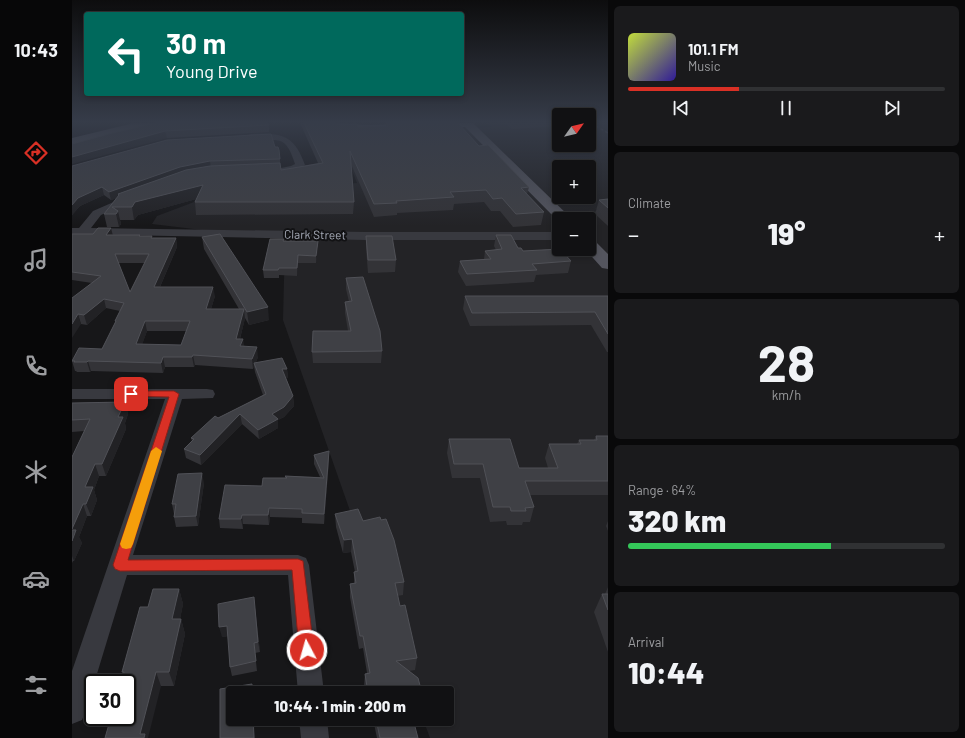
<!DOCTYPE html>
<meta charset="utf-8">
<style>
:root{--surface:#111113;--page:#1a1a1c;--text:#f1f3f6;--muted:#9c9da0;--line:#303133;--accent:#d93025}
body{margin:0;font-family:Barlow,sans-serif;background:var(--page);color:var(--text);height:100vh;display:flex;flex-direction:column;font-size:15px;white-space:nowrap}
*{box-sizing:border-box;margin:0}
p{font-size:13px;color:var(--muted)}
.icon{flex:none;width:22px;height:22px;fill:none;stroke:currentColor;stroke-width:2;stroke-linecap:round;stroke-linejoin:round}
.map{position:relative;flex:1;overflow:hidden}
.details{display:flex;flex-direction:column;gap:6px;padding:6px;background:#09090a;width:357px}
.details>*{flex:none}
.guide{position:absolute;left:12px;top:12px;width:380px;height:84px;border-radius:4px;box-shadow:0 2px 6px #0003,0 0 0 1px var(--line);background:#00695c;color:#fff;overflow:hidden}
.needle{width:26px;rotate:56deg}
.buttons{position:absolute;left:480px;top:108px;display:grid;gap:8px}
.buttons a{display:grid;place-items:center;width:44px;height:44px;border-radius:4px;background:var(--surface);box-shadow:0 2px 6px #0003,0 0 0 1px var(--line);font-size:20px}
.speed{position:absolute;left:12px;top:674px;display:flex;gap:8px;font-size:20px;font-weight:700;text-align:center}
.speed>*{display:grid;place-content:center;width:52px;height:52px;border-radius:50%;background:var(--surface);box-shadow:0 2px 6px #0003,0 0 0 1px var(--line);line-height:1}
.speed .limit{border:2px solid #111;border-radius:6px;background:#fff;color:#111}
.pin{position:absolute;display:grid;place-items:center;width:34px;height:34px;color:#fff;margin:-17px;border-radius:8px;box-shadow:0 2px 6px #0006}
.me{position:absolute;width:44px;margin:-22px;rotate:354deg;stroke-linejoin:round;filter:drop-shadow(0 0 3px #0008)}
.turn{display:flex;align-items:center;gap:14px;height:84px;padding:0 16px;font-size:18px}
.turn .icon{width:52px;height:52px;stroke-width:2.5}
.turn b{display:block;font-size:28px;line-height:34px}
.big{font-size:30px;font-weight:800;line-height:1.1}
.details .widget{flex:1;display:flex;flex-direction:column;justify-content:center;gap:6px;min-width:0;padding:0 14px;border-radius:6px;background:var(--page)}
.details .dial{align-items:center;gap:0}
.dial b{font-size:52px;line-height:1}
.song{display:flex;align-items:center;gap:12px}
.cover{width:48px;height:48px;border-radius:6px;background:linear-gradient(135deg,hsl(70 70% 55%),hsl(250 70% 35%))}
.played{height:4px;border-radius:2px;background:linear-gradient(90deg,var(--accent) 35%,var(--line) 35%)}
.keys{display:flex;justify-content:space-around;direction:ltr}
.heat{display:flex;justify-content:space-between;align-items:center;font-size:22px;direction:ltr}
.charge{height:6px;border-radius:3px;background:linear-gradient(90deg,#34c759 64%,var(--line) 0)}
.trip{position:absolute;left:154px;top:686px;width:228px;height:40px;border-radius:4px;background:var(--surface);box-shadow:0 2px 6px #0003,0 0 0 1px var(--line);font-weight:800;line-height:40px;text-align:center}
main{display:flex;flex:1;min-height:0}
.tab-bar{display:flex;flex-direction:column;width:72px;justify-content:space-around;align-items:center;background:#070708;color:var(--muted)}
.tab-bar .icon{width:28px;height:28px}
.tab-bar .current{color:var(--accent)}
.tab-bar b{font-size:18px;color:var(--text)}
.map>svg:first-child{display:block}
.built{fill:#232326;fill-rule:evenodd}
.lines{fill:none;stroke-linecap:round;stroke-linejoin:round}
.minor{fill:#38393f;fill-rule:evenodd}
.primary{fill:#54555e;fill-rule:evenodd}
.trunk{fill:#5c5e67;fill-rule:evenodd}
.rail{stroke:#4b4c54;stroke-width:1.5;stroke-dasharray:3 2.5;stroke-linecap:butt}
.wall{fill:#333337;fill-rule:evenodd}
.shaded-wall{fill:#222225}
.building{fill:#3f4045;stroke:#505157;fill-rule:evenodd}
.route{fill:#d93025;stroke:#8d1f18}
.slow{fill:#f59e0b}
.labels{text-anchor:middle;stroke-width:4;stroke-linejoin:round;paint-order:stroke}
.far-street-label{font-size:12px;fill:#a8adba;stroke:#121214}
</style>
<main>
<nav class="tab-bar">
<b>10:43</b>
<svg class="icon current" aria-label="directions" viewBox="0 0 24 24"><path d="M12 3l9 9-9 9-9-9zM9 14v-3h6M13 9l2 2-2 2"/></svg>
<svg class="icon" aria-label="music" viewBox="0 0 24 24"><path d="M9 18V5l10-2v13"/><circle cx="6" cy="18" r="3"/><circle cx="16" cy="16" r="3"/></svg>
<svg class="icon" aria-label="phone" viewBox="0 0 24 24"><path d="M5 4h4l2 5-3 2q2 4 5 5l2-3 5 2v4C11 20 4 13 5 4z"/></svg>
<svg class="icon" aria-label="climate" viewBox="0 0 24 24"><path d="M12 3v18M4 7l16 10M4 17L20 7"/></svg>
<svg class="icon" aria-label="car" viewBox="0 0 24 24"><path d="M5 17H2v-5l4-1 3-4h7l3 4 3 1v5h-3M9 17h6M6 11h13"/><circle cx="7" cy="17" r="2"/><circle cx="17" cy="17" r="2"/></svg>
<svg class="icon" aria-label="filters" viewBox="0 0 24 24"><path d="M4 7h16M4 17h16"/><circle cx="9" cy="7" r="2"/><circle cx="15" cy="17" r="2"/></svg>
</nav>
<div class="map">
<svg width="536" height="738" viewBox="0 0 536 738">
<rect width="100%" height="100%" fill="#171719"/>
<!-- built -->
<path class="built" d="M414 123H487V145H517V123H536V738H358L351 719H375V693H342L211 320 213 240 80 224 85 216 146 193 285 183 266 135 420 127ZM487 167H517V197H487ZM487 219H517V249H487Z"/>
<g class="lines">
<!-- minor -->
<g class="minor">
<path d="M179 134C209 133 222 134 233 165L225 171 204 173 202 171 204 169 219 166 223 164C212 128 202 145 176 139V135Z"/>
<polygon points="60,194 64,195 65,197 64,199 29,215 19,228 294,232 487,232 487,240 294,240 0,234 0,228 7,228 21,211"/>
<polygon points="0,389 135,389 141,390 143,394 141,398 110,399 61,555 226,555 234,558 237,565 252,693 226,693 216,575 55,575 14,710 10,720 0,724 0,671 93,399 0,399"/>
<polygon points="227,719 255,719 257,738 229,738"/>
</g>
<!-- primary -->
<g class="primary">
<polygon points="62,123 79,123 77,125 0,146 0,138"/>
<polygon points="391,123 401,123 500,219 487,219 487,222 392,126"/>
<polygon points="517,239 523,241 536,254 536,269 530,268 513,249 517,249"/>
</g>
<!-- trunk -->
<g class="trunk">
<path d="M259 123 298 125 323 124 329 127C321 137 276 128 264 126L260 125Z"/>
<polygon points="353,123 401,123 402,124 396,127 357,128 351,125"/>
</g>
<!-- rail -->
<polyline class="rail" points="519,123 536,133"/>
</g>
<!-- wall -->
<g class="wall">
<polygon points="83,123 197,125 197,132 95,138 32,136 32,135"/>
<polygon points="229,123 264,123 270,125 286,127 314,126 314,123 407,146 457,187 455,194 472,212 469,225 441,227 428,211 419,211 412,202 382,204 381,210 325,213 325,215 302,217 279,164 282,202 281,214 124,215 123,202 124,199 66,215 62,220 48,220 49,224 47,227 35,227 32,214 45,198 39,200 32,195 8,206 0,215 0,166 203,147 207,150 209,170 246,163 229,125"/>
<polygon points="432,123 487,123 487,126 440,129"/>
<polygon points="536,199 536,226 523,214 527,200"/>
<path d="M0 234 68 235V236L80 238H104L105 247 88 287 143 296 139 309H167L132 249 130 237 197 320 177 325 173 318 168 339 172 346 186 357 184 362 215 369 216 378H214L221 396 222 406 212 417 206 420V428L187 439 170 424 129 465 114 458 112 449 120 441 119 438 146 418 191 395 183 372 182 366 181 369 123 365 122 367H93L91 373 19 371 18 372H5L4 371H3L0 361 30 349 43 323V321L48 311 34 308 15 325 9 324 0 298 20 283 0 280ZM46 263H73L58 292ZM75 331H114L109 345 70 344Z"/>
<polygon points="424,235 451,251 499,261 496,273 464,275 462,282 394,286 386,272 388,261 412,259 413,251 424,250 422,246"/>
<polygon points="294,236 324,260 323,272 296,273 294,248"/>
<polygon points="212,241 246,241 246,249 244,263 226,263 225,276 207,275 207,278 192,278 191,270"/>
<polygon points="274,278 310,351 309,363 241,363 240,352 276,331 273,313 273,302 277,302 274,289"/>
<polygon points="393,296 536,296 536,352 535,352 519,325 398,326 391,309"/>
<polygon points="53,402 56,414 53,423 54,429 34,476 27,476 22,490 25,500 19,516 15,516 7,537 10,543 2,561 1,561 0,563 0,457 12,431 0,432 0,403"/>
<polygon points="524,436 536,436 536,495 458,495 462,507 458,522 451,522 450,525 435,525 434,521 418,522 408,478 380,478 375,453 377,439 447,468 476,468 473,458 477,444 505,444 507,440 522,440"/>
<polygon points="242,455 257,460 252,524 230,523 230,518 198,517 197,525 171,524 171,529 148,528 147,519 190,486 213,478 213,476 248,477 242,464"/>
<polygon points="132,483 126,526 104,527 102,517 102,514 100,504"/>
<polygon points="263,514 291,521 332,582 331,595 325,596 328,606 345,658 343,670 337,671 350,693 293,693 292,686 293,674 295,673 291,648 287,649 278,597 278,584 282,583 282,572 283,572 279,552 271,553 264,527"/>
<polygon points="536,521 536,531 534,526"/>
<polygon points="536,587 536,652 522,612 530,594 533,594"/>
<polygon points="107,589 111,604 108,619 109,619 113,634 102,686 89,686 52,675 50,672 76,607"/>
<polygon points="183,607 188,652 183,653 185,671 160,676 158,667 156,636 150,637"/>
<polygon points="301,719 353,719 352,723 342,725 346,738 305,738"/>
</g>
<!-- shaded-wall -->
<g class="shaded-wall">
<polygon points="93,131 95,138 0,164 0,157"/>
<polygon points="138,161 139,169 47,195 46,194 46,198 39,200 37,192 108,167"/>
<polygon points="131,185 132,197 66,215 62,220 60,207 63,202"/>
<polygon points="30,187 32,195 8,206 0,215 0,205 6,198"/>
<polygon points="46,211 49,224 47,227 44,214"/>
<polygon points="39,228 41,236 34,235"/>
<polygon points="104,238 105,247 84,296 82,287"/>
<polygon points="246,241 246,249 244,263 244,256"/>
<polygon points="226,255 226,263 225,276 225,268"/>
<polygon points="141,287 143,296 136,319 134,309"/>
<polygon points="32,299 34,308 15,325 12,315"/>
<polygon points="196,307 197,320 177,325 175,312"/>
<polygon points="172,309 173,319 165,349 164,339"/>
<polygon points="6,314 9,324 0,338 0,324"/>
<polygon points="73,321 75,331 67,354 64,344"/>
<polygon points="171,339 173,349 168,346"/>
<polygon points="185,347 186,357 183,365 182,363 182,366 181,369 180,359"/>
<polygon points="121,355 123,365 122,367 120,357"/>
<polygon points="91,357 93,367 91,373 89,363"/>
<polygon points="16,361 19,371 18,372 15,362"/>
<polygon points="210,369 215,369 216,378 211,379"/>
<polygon points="221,396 222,406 212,417 206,420 206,428 187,439 186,430 200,414"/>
<polygon points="53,402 56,414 53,423 54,429 34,476 30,464 46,417"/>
<polygon points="168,414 170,424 129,465 128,455"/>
<polygon points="257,451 257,460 252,524 252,514"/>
<polygon points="23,464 27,476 22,490 25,500 19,516 14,504 13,487"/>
<polygon points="130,473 132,483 126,526 124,516"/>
<polygon points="11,504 15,516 7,537 10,543 2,561 0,556 0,529"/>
<polygon points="197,508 198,517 197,525 196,515"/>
<polygon points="170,515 171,524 171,529 169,519"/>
<polygon points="280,539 279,552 271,553 272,540"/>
<polygon points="107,589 111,604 105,634 100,619"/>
<polygon points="182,597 183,607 188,652 186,642"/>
<polygon points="109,619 113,634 102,686 97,672"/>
<polygon points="155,626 157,636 150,637 147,627"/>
<polygon points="84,672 89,686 76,738 70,738 68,734"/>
<polygon points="181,719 182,719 183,738 182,738"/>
</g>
<!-- building -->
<g class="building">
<polygon points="83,123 196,123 197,125 93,131 0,157 0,144 33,135 32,135"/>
<polygon points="232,123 264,123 270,125 285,124 286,127 316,126 314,123 386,123 407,146 416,145 457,187 449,188 472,212 444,214 430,198 421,199 414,190 378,192 382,197 324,201 325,203 302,204 278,151 282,202 123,202 131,185 63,202 60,207 40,207 46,211 44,214 32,214 47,195 46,194 114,170 138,166 208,163 209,170 251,163"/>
<polygon points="199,134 203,147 206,147 207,150 208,159 138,161 108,167 37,192 30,187 6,198 0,205 0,166 95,140"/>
<polygon points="536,199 536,208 527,200"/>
<path d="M26 228H39L34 235H68L67 236H80L79 238H104L82 287H141L134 309H172L164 339H171L168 346 185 347 180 359 121 355 120 357H91L89 363 16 361 15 362H2L3 361H0L7 348 30 349 44 321H43L52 303 32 299 12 315 6 314 0 324V298L29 276 0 272V234H21ZM43 254H77L58 292ZM73 321H118L109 345 64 344Z"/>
<polygon points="148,234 196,307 175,312 130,237"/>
<polygon points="424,235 439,235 446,248 449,248 451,251 488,249 499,261 460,264 465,270 395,274 388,261 419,259 413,251 430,249"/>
<polygon points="294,236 320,236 324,260 296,260"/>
<polygon points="198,239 212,239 211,241 246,241 244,256 226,255 225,268 207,268 206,270 191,270"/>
<polygon points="291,277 308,331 310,351 240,352 241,331 279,331 273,302 280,301 274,278"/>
<polygon points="393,296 536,296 536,334 523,312 400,313"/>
<polygon points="210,358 215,369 210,369 221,396 212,407 200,414 206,419 186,430 168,414 128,455 112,449 122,439 119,438 143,416 146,418 194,394 182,363"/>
<polygon points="53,402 46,417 51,417 30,464 23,464 13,487 21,487 14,504 11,504 0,529 0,457 18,419 0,420 0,403"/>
<polygon points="524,436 536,436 536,481 453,481 462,507 453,508 454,511 439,511 438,507 421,507 411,464 382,464 377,439 438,439 447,468 486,468 477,444 509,444 507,440 525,440"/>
<polygon points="257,451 252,514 230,513 230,509 197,508 196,515 170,515 169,519 147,519 153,485 190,486 191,478 215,478 213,476 252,478 242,455"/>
<polygon points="130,473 124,516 102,517 104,504 100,504 106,474"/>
<polygon points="286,509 291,521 308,517 309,520 314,519 322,540 332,582 323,583 328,606 333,605 345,658 324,661 346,678 350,693 296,693 293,674 298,673 291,636 288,636 278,584 284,583 282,572 286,571 280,539 272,540 263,514"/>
<polygon points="0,530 4,530 0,541"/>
<polygon points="81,589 107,589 100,619 109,619 97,672 84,672 68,734 73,734 72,738 33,738 39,717 55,717 55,683 49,683 52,672 50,672 68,607 76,607"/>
<polygon points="530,594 536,594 536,610"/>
<polygon points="182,597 186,642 182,643 184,661 158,667 155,626 147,627 146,604"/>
<polygon points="180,684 180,693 161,693 161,719 181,719 182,738 148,738 148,689"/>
<polygon points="304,719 341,719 346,738 308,738"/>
</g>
<!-- sky -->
<linearGradient id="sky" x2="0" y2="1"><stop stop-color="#0d0d0e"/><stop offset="0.54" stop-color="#363c49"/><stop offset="1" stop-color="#363c49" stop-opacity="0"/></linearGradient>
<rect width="536" height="226" fill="url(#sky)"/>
<!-- route -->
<polygon class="route" points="59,391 102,391 107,394 56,560 226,559 231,561 242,650 240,655 235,657 230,655 227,650 220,570 48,571 43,569 41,565 97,397 55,396 54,394"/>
<!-- slow -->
<polygon class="slow" points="84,447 90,451 61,544 59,548 54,549 50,548 48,544 79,451"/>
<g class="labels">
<!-- far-street labels -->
<g class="far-street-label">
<text transform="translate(243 235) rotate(1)" y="4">Clark Street</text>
</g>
</g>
</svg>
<div class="buttons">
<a><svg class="needle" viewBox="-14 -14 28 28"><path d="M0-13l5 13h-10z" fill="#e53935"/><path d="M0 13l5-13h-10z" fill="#9c9da0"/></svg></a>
<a>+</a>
<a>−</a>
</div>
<div class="speed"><div class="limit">30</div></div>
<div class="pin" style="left:59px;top:394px;background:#d93025"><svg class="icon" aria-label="arrive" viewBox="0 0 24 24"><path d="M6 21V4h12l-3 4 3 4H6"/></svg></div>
<svg class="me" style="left:235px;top:650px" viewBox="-20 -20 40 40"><circle r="17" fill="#d93025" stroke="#fff" stroke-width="3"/><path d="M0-11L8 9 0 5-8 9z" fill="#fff"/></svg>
<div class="trip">10:44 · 1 min · 200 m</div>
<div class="guide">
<div class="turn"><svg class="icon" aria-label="left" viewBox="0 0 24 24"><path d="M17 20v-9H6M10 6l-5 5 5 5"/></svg><div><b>30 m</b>Young Drive</div></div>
</div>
</div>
<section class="details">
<div class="widget">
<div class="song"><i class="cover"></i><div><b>101.1 FM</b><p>Music</p></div></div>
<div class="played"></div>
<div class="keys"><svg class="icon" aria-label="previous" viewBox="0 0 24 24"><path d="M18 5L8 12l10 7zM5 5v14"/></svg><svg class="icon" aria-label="pause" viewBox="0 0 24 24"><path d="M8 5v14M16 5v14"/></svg><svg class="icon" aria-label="next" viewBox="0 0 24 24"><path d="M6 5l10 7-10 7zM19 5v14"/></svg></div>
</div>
<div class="widget"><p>Climate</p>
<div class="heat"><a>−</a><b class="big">19°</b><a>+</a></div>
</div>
<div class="widget dial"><b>28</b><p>km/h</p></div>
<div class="widget"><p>Range · 64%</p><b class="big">320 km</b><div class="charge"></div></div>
<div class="widget"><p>Arrival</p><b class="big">10:44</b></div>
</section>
</main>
